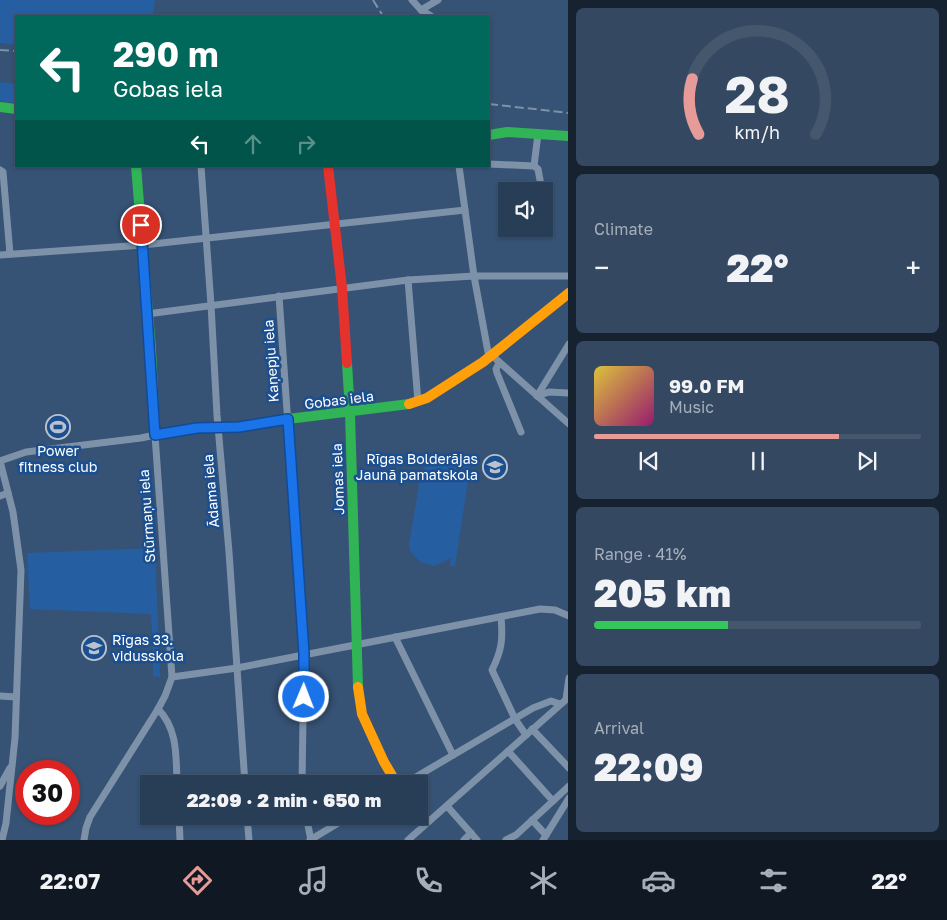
<!DOCTYPE html>
<meta charset="utf-8">
<style>
:root{--surface:#283e57;--page:#344961;--text:#f1f3f6;--muted:#a5aeba;--line:#44576d;--accent:#e69b98}
body{margin:0;font-family:"Golos Text",sans-serif;background:var(--page);color:var(--text);height:100vh;display:flex;flex-direction:column;font-size:19px;white-space:nowrap}
*{box-sizing:border-box;margin:0}
p{font-size:16px;color:var(--muted)}
.icon{flex:none;width:28px;height:28px;fill:none;stroke:currentColor;stroke-width:2;stroke-linecap:round;stroke-linejoin:round}
.map{position:relative;flex:1;overflow:hidden}
.panel{display:flex;flex-direction:column;gap:8px;padding:8px;background:#162230;width:379px}
.panel>*{flex:none}
.banner{position:absolute;left:15px;top:15px;width:475px;height:152px;border-radius:0px;box-shadow:0 1px 4px #0004,0 0 0 1px var(--line);background:#00695c;color:#fff;overflow:hidden}
.tools{position:absolute;left:498px;top:182px;display:grid;gap:10px}
.tools a{display:grid;place-items:center;width:55px;height:55px;border-radius:0px;background:var(--surface);box-shadow:0 1px 4px #0004,0 0 0 1px var(--line);font-size:25px}
.speed{position:absolute;left:15px;top:760px;display:flex;gap:10px;font-size:25px;font-weight:700;text-align:center}
.speed>*{display:grid;place-content:center;width:65px;height:65px;border-radius:50%;background:var(--surface);box-shadow:0 1px 4px #0004,0 0 0 1px var(--line);line-height:1}
.speed .limit{border:8px solid #d22;background:#fff;color:#111}
.pin{position:absolute;display:grid;place-items:center;width:42px;height:42px;color:#fff;margin:-21px;border:2px solid #fff;border-radius:50%;box-shadow:0 1px 5px #0007}
.me{position:absolute;width:55px;margin:-28px;rotate:1deg;stroke-linejoin:round;filter:drop-shadow(0 0 4px #0008)}
.turn{display:flex;align-items:center;gap:18px;height:105px;padding:0 15px;font-size:22px}
.turn .icon{width:65px;height:65px;stroke-width:2.5}
.turn b{display:block;font-size:35px;line-height:42px}
.lanes{display:flex;align-items:center;height:48px;padding:0 15px;background:#0003;justify-content:center;gap:25px;direction:ltr}
.lanes .off{opacity:.35}
.big{font-size:38px;font-weight:800;line-height:1.1}
.panel .widget{flex:1;display:flex;flex-direction:column;justify-content:center;gap:8px;min-width:0;padding:0 18px;border-radius:8px;background:var(--page)}
.panel .dial{align-items:center;gap:0}
.dial svg{height:130px;overflow:visible;fill:none;stroke:var(--line);stroke-width:7;stroke-linecap:round;text-anchor:middle}
.dial text{fill:var(--text);stroke:none}
.song{display:flex;align-items:center;gap:15px}
.cover{width:60px;height:60px;border-radius:8px;background:linear-gradient(135deg,hsl(50 70% 55%),hsl(320 70% 35%))}
.played{height:5px;border-radius:2px;background:linear-gradient(90deg,var(--accent) 75%,var(--line) 75%)}
.keys{display:flex;justify-content:space-around;direction:ltr}
.heat{display:flex;justify-content:space-between;align-items:center;font-size:28px;direction:ltr}
.charge{height:8px;border-radius:4px;background:linear-gradient(90deg,#34c759 41%,var(--line) 0)}
.trip{position:absolute;left:140px;top:775px;width:288px;height:50px;border-radius:0px;background:var(--surface);box-shadow:0 1px 4px #0004,0 0 0 1px var(--line);font-weight:800;line-height:50px;text-align:center}
.tabs{display:flex;height:80px;justify-content:space-around;align-items:center;background:#101923;color:var(--muted)}
.tabs .icon{width:35px;height:35px}
.tabs .selected{color:var(--accent)}
.tabs b{font-size:22px;color:var(--text)}
main{display:flex;flex:1;min-height:0}
.map>svg:first-child{display:block}
.green{fill:#265fa1}
.lines{fill:none;stroke-linecap:round;stroke-linejoin:round}
.street{stroke:#7d92a8;stroke-width:7}
.fast{stroke:#30b455;stroke-width:10}
.slow{stroke:#ff9f0a;stroke-width:10}
.jam{stroke:#e5322d;stroke-width:10}
.rail{stroke:#7e92a7;stroke-width:2;stroke-dasharray:9 4;stroke-linecap:butt}
.route-casing{stroke:#114b97;stroke-width:12}
.route{stroke:#1a73e8;stroke-width:9}
.labels{text-anchor:middle;stroke-width:5;stroke-linejoin:round;paint-order:stroke}
.street-label{font-size:14px;fill:#fff;stroke:#1b4f8f}
.poi-label{font-size:14px;fill:#fff;stroke:#1b4f8f}
</style>
<main>
<div class="map">
<svg width="569" height="840" viewBox="0 0 569 840">
<rect width="100%" height="100%" fill="#365274"/>
<!-- green -->
<g class="green">
<polygon points="0,0 155,0 153,16 16,16 16,45 0,43"/>
<polygon points="0,82 16,84 16,103 0,101"/>
<path d="M466 461H471L455 566H450L451 557 446 561 434 566 420 562 411 552 409 545 421 473C423 470 425 466 429 464 438 461 458 466 463 473Z"/>
<polygon points="155,548 160,677 153,676 153,662 158,663 158,656 153,655 151,614 30,609 27,553"/>
</g>
<g class="lines">
<!-- street -->
<g class="street">
<polyline points="412,0 421,10 431,16"/>
<polyline points="421,10 438,0"/>
<polyline points="489,164 534,166 538,169 542,191"/>
<polyline points="201,166 211,305 217,415 229,552 245,784"/>
<polyline points="459,166 474,276 488,352 569,424"/>
<polyline points="534,166 538,134"/>
<polyline points="0,170 3,172 10,254"/>
<polyline points="544,199 544,201"/>
<polyline points="0,255 143,245 465,210"/>
<polyline points="408,280 418,402"/>
<polyline points="279,296 304,654 302,784"/>
<polyline points="147,314 408,280 474,276 569,276"/>
<polyline points="499,363 496,369 497,373 521,432"/>
<polyline points="537,396 569,344"/>
<polyline points="537,396 549,392 569,393"/>
<polyline points="0,461 26,452 141,438 155,435 172,677 165,696 158,709 90,817 86,828 84,840"/>
<polyline points="0,461 13,512 21,570 15,738 6,823 2,840"/>
<polyline points="0,496 8,493"/>
<path d="M501 617C503 639 502 650 492 670L515 719 526 735"/>
<polyline points="395,637 453,755"/>
<polyline points="172,677 237,668 540,609 555,610 569,616"/>
<polyline points="0,696 16,697"/>
<polyline points="566,699 569,678"/>
<path d="M158 709C178 729 176 757 177 784"/>
<polyline points="532,729 569,768"/>
<polyline points="508,751 553,801 569,786"/>
<polyline points="404,784 533,708 551,701 560,704"/>
<polyline points="0,786 10,768"/>
<polyline points="447,806 477,840"/>
<polyline points="419,810 429,821"/>
<polyline points="179,816 180,840"/>
<polyline points="247,816 249,840"/>
<polyline points="306,816 311,840"/>
<polyline points="532,820 546,835"/>
<polyline points="310,840 350,816"/>
<polyline points="408,840 569,697"/>
<polyline points="464,840 471,833"/>
<polyline points="506,840 516,835 553,801"/>
<polyline points="543,840 569,798"/>
</g>
<!-- fast -->
<g class="fast">
<polyline points="0,107 16,109"/>
<polyline points="489,135 507,132 569,136"/>
<polyline points="136,166 151,349 155,435 197,428 239,427 288,419 409,404"/>
<polyline points="347,363 350,413 358,687"/>
</g>
<!-- slow -->
<g class="slow">
<polyline points="409,404 427,398 483,362 569,293"/>
<polyline points="358,687 362,714 384,762 397,784"/>
</g>
<!-- jam -->
<polyline class="jam" points="328,166 342,288 347,363"/>
<!-- rail -->
<g class="rail">
<polyline points="373,0 383,16"/>
<polyline points="0,50 16,51"/>
<polyline points="489,104 569,113"/>
</g>
</g>
<g class="lines">
<defs>
<polyline id="route" points="141,225 155,435 197,428 239,427 288,419 304,654 304,697"/>
</defs>
<!-- route casing -->
<use href="#route" class="route-casing"/>
<!-- route -->
<use href="#route" class="route"/>
</g>
<!-- icons -->
<defs>
<symbol id="stadium-ring" viewBox="-11 -11 22 22"><circle r="9.5" fill="#1b4f8f" stroke="#b9c2ce" stroke-width="1.5"/><path d="M0-5a6.5 5 0 1 0 0 10a6.5 5 0 1 0 0-10ZM-3.5-1.8h7v3.6h-7Z" fill="#b9c2ce"/></symbol>
<symbol id="school-ring" viewBox="-11 -11 22 22"><circle r="9.5" fill="#1b4f8f" stroke="#b9c2ce" stroke-width="1.5"/><path d="M0-5L7-2L0 1L-7-2ZM-4 1L0 2.5L4 1V4Q0 6-4 4Z" fill="#b9c2ce"/></symbol>
</defs>
<g fill-rule="evenodd">
<use href="#stadium-ring" x="44" y="413" width="28" height="28"/>
<use href="#school-ring" x="481" y="453" width="28" height="28"/>
<use href="#school-ring" x="80" y="634" width="28" height="28"/>
</g>
<g class="labels">
<!-- street labels -->
<g class="street-label">
<text transform="translate(271 361) rotate(-94)" y="5">Kaņepju iela</text>
<text transform="translate(339 400) rotate(-7)" y="5">Gobas iela</text>
<text transform="translate(338 479) rotate(-92)" y="5">Jomas iela</text>
<text transform="translate(211 491) rotate(-95)" y="5">Ādama iela</text>
<text transform="translate(147 516) rotate(-94)" y="5">Stūrmaņu iela</text>
</g>
<!-- poi labels -->
<g class="poi-label">
<text x="58" y="456">Power<tspan x="58" dy="16">fitness club</tspan></text>
<text x="478" y="464" text-anchor="end">Rīgas Bolderājas<tspan x="478" dy="16">Jaunā pamatskola</tspan></text>
<text x="112" y="645" text-anchor="start">Rīgas 33.<tspan x="112" dy="16">vidusskola</tspan></text>
</g>
</g>
</svg>
<div class="tools">
<a><svg class="icon" aria-label="sound" viewBox="0 0 24 24"><path d="M4 9h4l5-4v14l-5-4H4zM17 9q2 3 0 6"/></svg></a>
</div>
<div class="speed"><div class="limit">30</div></div>
<div class="pin" style="left:141px;top:225px;background:#d93025"><svg class="icon" aria-label="arrive" viewBox="0 0 24 24"><path d="M6 21V4h12l-3 4 3 4H6"/></svg></div>
<svg class="me" style="left:304px;top:697px" viewBox="-20 -20 40 40"><circle r="17" fill="#1a73e8" stroke="#fff" stroke-width="3"/><path d="M0-11L8 9 0 5-8 9z" fill="#fff"/></svg>
<div class="trip">22:09 · 2 min · 650 m</div>
<div class="banner">
<div class="turn"><svg class="icon" aria-label="left" viewBox="0 0 24 24"><path d="M17 20v-9H6M10 6l-5 5 5 5"/></svg><div><b>290 m</b>Gobas iela</div></div>
<div class="lanes"><svg class="icon" aria-label="left" viewBox="0 0 24 24"><path d="M17 20v-9H6M10 6l-5 5 5 5"/></svg><svg class="icon off" aria-label="ahead" viewBox="0 0 24 24"><path d="M12 20V5M6 11l6-6 6 6"/></svg><svg class="icon off" aria-label="right" viewBox="0 0 24 24"><path d="M7 20v-9h11M14 6l5 5-5 5"/></svg></div>
</div>
</div>
<section class="panel">
<div class="widget dial"><svg viewBox="0 0 100 80">
<path d="M14 69A42 42 0 1 1 86 69"/>
<path d="M14 69A42 42 0 0 1 10 35" stroke="#e69b98"/>
<text x="50" y="56" font-size="32" font-weight="700">28</text>
<text x="50" y="72" font-size="11">km/h</text>
</svg></div>
<div class="widget"><p>Climate</p>
<div class="heat"><a>−</a><b class="big">22°</b><a>+</a></div>
</div>
<div class="widget">
<div class="song"><i class="cover"></i><div><b>99.0 FM</b><p>Music</p></div></div>
<div class="played"></div>
<div class="keys"><svg class="icon" aria-label="previous" viewBox="0 0 24 24"><path d="M18 5L8 12l10 7zM5 5v14"/></svg><svg class="icon" aria-label="pause" viewBox="0 0 24 24"><path d="M8 5v14M16 5v14"/></svg><svg class="icon" aria-label="next" viewBox="0 0 24 24"><path d="M6 5l10 7-10 7zM19 5v14"/></svg></div>
</div>
<div class="widget"><p>Range · 41%</p><b class="big">205 km</b><div class="charge"></div></div>
<div class="widget"><p>Arrival</p><b class="big">22:09</b></div>
</section>
</main>
<nav class="tabs">
<b>22:07</b>
<svg class="icon selected" aria-label="directions" viewBox="0 0 24 24"><path d="M12 3l9 9-9 9-9-9zM9 14v-3h6M13 9l2 2-2 2"/></svg>
<svg class="icon" aria-label="music" viewBox="0 0 24 24"><path d="M9 18V5l10-2v13"/><circle cx="6" cy="18" r="3"/><circle cx="16" cy="16" r="3"/></svg>
<svg class="icon" aria-label="phone" viewBox="0 0 24 24"><path d="M5 4h4l2 5-3 2q2 4 5 5l2-3 5 2v4C11 20 4 13 5 4z"/></svg>
<svg class="icon" aria-label="climate" viewBox="0 0 24 24"><path d="M12 3v18M4 7l16 10M4 17L20 7"/></svg>
<svg class="icon" aria-label="car" viewBox="0 0 24 24"><path d="M5 17H2v-5l4-1 3-4h7l3 4 3 1v5h-3M9 17h6M6 11h13"/><circle cx="7" cy="17" r="2"/><circle cx="17" cy="17" r="2"/></svg>
<svg class="icon" aria-label="filters" viewBox="0 0 24 24"><path d="M4 7h16M4 17h16"/><circle cx="9" cy="7" r="2"/><circle cx="15" cy="17" r="2"/></svg>
<b>22°</b>
</nav>
